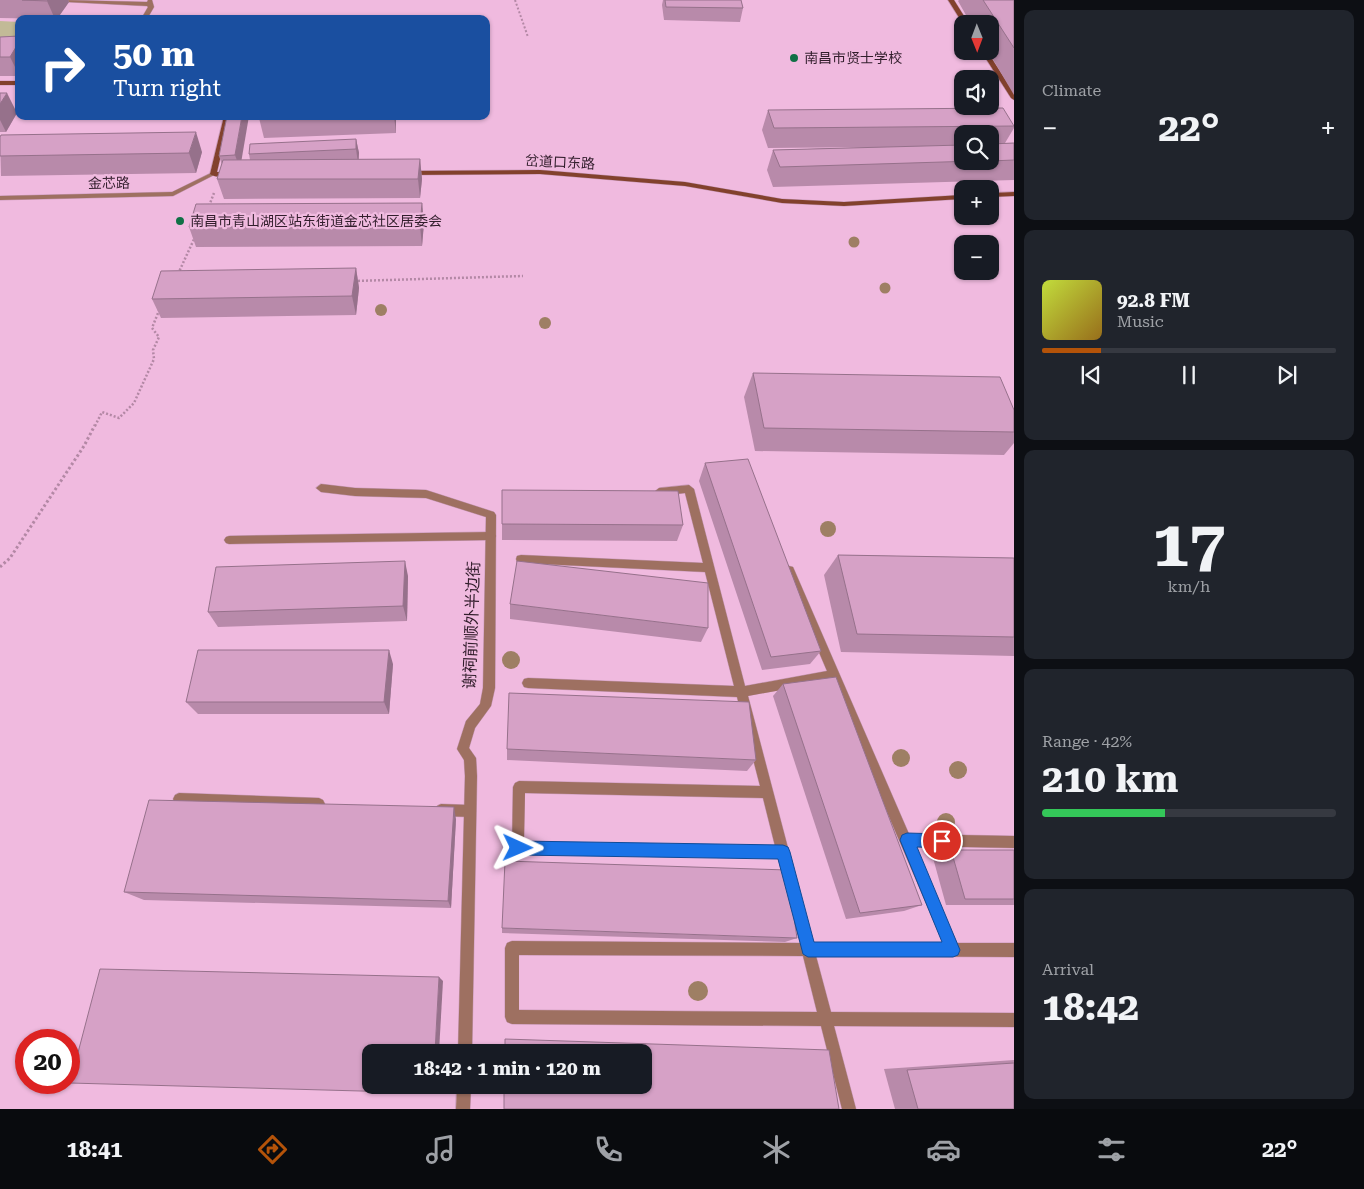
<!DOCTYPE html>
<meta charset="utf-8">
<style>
:root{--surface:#171b24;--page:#20242c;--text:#f1f3f6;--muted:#9ea1a6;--line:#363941;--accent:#b45309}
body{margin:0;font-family:"Roboto Serif","Noto Sans SC",serif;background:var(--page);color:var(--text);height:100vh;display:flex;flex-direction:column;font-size:19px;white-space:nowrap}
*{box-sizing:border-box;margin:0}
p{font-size:16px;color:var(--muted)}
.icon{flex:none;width:28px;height:28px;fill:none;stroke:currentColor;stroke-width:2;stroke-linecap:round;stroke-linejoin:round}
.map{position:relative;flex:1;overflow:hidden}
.panel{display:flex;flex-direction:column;gap:10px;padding:10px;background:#0d0f14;width:350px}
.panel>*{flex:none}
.banner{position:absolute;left:15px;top:15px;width:475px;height:105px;border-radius:10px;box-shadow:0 1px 4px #0004;background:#1a4fa0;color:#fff;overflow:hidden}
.needle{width:32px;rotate:179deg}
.buttons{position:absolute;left:954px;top:15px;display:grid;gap:10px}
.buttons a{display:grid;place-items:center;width:45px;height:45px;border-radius:10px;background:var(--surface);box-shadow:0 1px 4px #0004;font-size:25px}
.speed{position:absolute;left:15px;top:1029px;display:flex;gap:10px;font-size:25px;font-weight:700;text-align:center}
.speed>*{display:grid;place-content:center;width:65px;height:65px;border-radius:50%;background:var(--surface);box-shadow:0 1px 4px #0004;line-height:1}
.speed .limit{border:8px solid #d22;background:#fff;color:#111}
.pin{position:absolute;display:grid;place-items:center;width:42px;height:42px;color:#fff;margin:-21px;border:2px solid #fff;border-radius:50%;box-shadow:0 1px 5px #0007}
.me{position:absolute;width:55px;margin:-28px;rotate:91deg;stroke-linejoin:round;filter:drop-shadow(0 0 4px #0008)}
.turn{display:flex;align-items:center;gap:18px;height:105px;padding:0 15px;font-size:22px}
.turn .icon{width:65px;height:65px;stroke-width:2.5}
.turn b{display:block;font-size:35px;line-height:42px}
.big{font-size:38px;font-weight:700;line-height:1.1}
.panel .card{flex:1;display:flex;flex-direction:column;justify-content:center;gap:8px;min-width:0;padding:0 18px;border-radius:10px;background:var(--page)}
.panel .dial{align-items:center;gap:0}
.dial b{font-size:65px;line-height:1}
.song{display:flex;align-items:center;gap:15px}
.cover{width:60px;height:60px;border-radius:8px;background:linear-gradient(135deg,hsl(70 70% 55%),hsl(40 70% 35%))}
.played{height:5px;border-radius:2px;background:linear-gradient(90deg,var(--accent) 20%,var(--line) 20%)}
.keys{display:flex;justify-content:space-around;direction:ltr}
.heat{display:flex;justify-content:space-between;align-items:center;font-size:28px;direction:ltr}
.charge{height:8px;border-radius:4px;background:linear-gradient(90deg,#34c759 42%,var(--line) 0)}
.trip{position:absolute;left:362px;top:1044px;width:290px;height:50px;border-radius:10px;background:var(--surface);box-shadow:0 1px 4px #0004;font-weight:700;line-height:50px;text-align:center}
.dock{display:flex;height:80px;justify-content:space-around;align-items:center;background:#090b0e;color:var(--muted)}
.dock .icon{width:35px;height:35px}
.dock .selected{color:var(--accent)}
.dock b{font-size:22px;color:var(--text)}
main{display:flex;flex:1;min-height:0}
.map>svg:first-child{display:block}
.green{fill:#c2ba97}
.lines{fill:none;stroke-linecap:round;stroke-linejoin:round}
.lane-casing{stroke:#ca9bbb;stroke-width:1}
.street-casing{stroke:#ca9bbb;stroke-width:1}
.secondary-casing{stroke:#ca9bbb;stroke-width:1}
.path-far2{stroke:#b388a5;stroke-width:2;stroke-dasharray:2 2;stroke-linecap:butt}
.path-far1{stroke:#b388a5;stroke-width:2.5;stroke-dasharray:2 2;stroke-linecap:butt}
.path{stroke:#b388a5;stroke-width:3;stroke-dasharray:2.5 2.5;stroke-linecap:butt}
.lane{fill:#9e7061;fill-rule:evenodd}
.street{fill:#9e7061;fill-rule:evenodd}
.secondary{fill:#82412d;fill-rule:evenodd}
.tree{fill:#9e7f64}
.wall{fill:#b88aaa;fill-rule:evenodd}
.shaded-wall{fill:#96718b}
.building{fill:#d6a1c6;stroke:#96718b}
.route{fill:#1a73e8;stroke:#114b97}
.poi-dot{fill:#107046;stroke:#f0badf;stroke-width:2}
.labels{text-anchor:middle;stroke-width:4.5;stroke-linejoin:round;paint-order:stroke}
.far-poi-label{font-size:14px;fill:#321e2c;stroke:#f0badf;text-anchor:start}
.far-street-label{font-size:14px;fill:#321e2c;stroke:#f0badf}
.street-label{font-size:16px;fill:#321e2c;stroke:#f0badf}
</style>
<main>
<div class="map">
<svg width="1014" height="1109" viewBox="0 0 1014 1109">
<rect width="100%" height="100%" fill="#f0badf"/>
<!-- green -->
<polygon class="green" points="0,21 19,22 19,54 0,54"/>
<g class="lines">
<defs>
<g id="lane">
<polygon points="64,0 147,2 148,0 152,0 154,7 147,19 141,19 148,7 147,6 67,2"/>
<polygon points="211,173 216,174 173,196 0,200 0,196 172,192"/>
<path d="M689 485 694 489 745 686 827 671 784 570 785 567 789 566 793 567 909 834 1014 836V848L914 846 957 943H1014V957L816 956 831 1012 1014 1013V1027L834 1026 856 1109H842L821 1026 512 1024 507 1022 505 1017V948L507 943 512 941 800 943 778 858 518 854 514 852 512 848 513 787 515 783 519 781 760 786 737 697 528 688 524 687 522 683 524 679 528 678 734 686 705 572 521 563 517 562 516 559 517 556 521 555 703 563 685 493 659 496 654 492 659 488ZM831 681 943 943H813L748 696ZM525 793 763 798 775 846 524 842ZM519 955 803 956 817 1012 519 1010Z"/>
<polygon points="491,532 494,533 496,536 494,539 491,540 229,544 226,543 224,540 226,537 229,536"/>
<polygon points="179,793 319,798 323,800 325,804 323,808 319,810 179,805 175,803 173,799 175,795"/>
<polygon points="441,804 470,805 474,807 476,811 474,815 470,817 441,816 437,814 435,810 437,806"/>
</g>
<g id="street">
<polygon points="321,484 355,488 426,490 494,512 496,515 495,688 491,706 475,728 469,748 476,758 477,776 472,1052 458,1052 465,776 464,760 457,749 466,721 480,704 483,688 486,517 426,498 355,496 321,492 316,488"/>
<polygon points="457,1085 471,1085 470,1109 456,1109"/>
</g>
<g id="secondary">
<polygon points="948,0 954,0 969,24 963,24"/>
<polygon points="981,51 987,51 1014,93 1014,100 1011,98"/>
<rect x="0" y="81" width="19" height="4"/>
<path d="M224 116H230L217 172H231L234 174C229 178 215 178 210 174Z"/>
<polygon points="540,170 685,182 782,199 844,202 962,195 962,199 844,206 782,203 685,186 540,174 408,175 405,173 408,171"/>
<polygon points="1014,192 1014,196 990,197 990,193"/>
</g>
</defs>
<!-- lane casing -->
<use href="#lane" class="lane-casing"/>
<!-- street casing -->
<use href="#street" class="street-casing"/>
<!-- secondary casing -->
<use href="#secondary" class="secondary-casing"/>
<!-- path-far2 -->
<polyline class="path-far2" points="515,0 528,37"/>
<!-- path-far1 -->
<g class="path-far1">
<polyline points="209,206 214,193"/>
<polyline points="178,274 195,237"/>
<polyline points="354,281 523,276"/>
<polyline points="95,426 102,412 119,418 134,403 154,359 153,350 159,337 152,328 160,308"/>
</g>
<!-- path -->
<polyline class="path" points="0,567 10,558 84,446 95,425"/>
<!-- lane -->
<use href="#lane" class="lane"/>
<!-- street -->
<use href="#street" class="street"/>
<!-- secondary -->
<use href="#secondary" class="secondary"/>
</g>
<!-- trees -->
<g class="tree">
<circle cx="854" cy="242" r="5.5"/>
<circle cx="885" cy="288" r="5.5"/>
<circle cx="381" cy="310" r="6"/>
<circle cx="545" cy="323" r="6"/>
<circle cx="828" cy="529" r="8"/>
<circle cx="511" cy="660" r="9"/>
<circle cx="901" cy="758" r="9"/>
<circle cx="958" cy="770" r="9"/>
<circle cx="946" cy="822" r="9"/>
<circle cx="698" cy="991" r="10"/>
</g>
<!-- wall -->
<g class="wall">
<polygon points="0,0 68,0 69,2 57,19 0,18"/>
<polygon points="663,0 741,0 743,8 740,22 664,20 662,5"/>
<polygon points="959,0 1014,0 1014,95 988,51 990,51 990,24 971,24 958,1"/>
<polygon points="19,36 19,76 0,76 0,37"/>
<polygon points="0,93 17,113 6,132 0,132"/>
<path d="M768 110 1014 125V128L1005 143H1014V180L773 187 767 170 773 150 875 147 768 148 762 130ZM962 134H990V161H962Z"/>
<polygon points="227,116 241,160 250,160 249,154 356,139 359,153 359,159 420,159 422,179 420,198 224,199 217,179 222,165 219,156"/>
<polygon points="259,116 396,116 396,133 264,138 259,118"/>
<polygon points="0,137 202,152 196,173 1,176"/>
<polygon points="422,203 424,223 422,246 196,247 189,227"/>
<polygon points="356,268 359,288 356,315 161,318 152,299"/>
<polygon points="753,373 1014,410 1014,443 1004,455 755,451 744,397"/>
<polygon points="705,463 821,651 810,664 762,670 699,481"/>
<polygon points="502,490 683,525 677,541 502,540"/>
<polygon points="838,555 1014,558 1014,656 841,652 824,575"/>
<polygon points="408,576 407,621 218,627 208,612"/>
<polygon points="510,604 708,628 701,642 510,619"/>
<polygon points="393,664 389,714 198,714 186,702"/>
<polygon points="783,684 922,905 904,911 846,919 773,696"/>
<polygon points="507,749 756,760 747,771 507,760"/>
<polygon points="456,819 451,908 144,900 124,892"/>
<polygon points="951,850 1014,850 1014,905 946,905 933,858"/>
<polygon points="502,928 797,938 785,942 502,933"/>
<polygon points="1014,1060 1014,1109 895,1109 884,1069"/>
</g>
<!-- shaded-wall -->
<g class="shaded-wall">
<polygon points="48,0 68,0 69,2 57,19 55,19 47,1"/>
<polygon points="19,42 19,75 10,57"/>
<polygon points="7,93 17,113 6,132 0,120 0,104"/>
<polygon points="242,116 249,116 240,169 235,155"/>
<polygon points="394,116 396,116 396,133"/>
<polygon points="196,132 202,152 196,173 189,153"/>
<polygon points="356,139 359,153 358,163 356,149"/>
<polygon points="420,159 422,179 420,198 418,179"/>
<polygon points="422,203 424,223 422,246 420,226"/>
<polygon points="356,268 359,288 356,315 352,296"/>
<polygon points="405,561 408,576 407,621 403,606"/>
<polygon points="389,650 393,664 389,714 384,702"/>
<polygon points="454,807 456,819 451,908 448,901"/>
<polygon points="439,977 443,981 439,1052 435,1052"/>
<polygon points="433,1085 437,1085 437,1090 433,1093"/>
</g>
<!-- building -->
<g class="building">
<polygon points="22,0 48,0 47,1"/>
<polygon points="665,0 741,0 743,8 666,7"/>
<polygon points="983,0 1014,0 1014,48"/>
<polygon points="19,36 19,42 10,57 0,57 0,37"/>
<polygon points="0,93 7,93 0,104"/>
<polygon points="1003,108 1014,126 774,128 768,110"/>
<polygon points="227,116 242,116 235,155 219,156"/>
<polygon points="259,116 301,116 259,118"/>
<polygon points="196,132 189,153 0,156 0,137 1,135"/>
<polygon points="356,139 356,149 249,154 250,144"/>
<polygon points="1014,143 1014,160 990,161 990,144"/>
<polygon points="962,145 962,161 975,161 780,167 773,150"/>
<polygon points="420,159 418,179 217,179 223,160"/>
<polygon points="422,203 420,226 189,227 196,204"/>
<polygon points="356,268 352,296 152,299 161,271"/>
<polygon points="753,373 1000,377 1014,410 1014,432 764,428"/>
<polygon points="748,459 821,651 771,657 705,463"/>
<polygon points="502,490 678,491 683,525 502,524"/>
<polygon points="838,555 1014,558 1014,637 857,634"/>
<polygon points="405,561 403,606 208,612 216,567"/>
<polygon points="517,561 708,583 708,628 510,604"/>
<polygon points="198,650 389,650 384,702 186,702"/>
<polygon points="836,677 922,905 860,913 783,684"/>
<polygon points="509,693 749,702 756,760 507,749"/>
<polygon points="149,800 454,807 448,901 124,892"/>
<polygon points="951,850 1014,850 1014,899 965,899"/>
<polygon points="505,861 787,870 797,938 502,928"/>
<polygon points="100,969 439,977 435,1052 371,1052 371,1085 433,1085 433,1093 70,1083"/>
<polygon points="505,1039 829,1050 839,1109 504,1109 504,1085 644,1085 644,1052 505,1052"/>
<polygon points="1014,1063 1014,1109 918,1109 907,1070"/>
</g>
<!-- route -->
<polygon class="route" points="907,833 942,834 947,836 949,841 947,846 942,848 917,847 960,950 958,955 953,957 808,957 803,954 778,859 518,855 513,853 511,848 513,843 518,841 783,845 788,847 790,852 814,942 942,942 900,840 902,835"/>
<!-- markers -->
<g class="poi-dot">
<circle cx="794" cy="58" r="5"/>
<circle cx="180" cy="221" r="5"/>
</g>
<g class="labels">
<!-- far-poi labels -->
<g class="far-poi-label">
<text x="804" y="63">南昌市贤士学校</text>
<text x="190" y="226">南昌市青山湖区站东街道金芯社区居委会</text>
</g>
<!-- far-street labels -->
<g class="far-street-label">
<text transform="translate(560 162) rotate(3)" y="5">岔道口东路</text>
<text transform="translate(109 183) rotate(-1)" y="5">金芯路</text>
</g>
<!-- street labels -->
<g class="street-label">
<text transform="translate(471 625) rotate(-88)" y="6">谢祠前顺外半边街</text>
</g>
</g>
</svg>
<div class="buttons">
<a><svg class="needle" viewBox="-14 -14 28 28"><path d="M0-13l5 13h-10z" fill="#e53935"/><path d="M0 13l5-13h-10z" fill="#9ea1a6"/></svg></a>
<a><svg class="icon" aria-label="sound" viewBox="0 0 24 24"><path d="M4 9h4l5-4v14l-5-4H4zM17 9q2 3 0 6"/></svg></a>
<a><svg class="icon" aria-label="search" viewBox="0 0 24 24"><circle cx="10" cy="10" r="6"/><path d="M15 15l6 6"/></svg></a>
<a>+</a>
<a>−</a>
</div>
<div class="speed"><div class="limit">20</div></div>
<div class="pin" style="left:942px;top:841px;background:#d93025"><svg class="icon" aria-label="arrive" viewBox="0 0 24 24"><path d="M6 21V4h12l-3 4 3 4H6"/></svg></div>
<svg class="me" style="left:518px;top:848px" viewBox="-20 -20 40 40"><path d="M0-17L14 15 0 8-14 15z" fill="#1a73e8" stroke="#fff" stroke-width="4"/></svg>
<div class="trip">18:42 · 1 min · 120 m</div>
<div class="banner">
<div class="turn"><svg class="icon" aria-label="right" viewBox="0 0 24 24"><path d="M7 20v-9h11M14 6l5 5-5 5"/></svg><div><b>50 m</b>Turn right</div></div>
</div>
</div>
<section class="panel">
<div class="card"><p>Climate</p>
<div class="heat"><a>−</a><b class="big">22°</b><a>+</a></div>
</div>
<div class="card">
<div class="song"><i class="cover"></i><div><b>92.8 FM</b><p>Music</p></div></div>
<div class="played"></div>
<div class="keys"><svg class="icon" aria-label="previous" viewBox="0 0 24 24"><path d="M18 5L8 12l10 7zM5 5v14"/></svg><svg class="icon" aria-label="pause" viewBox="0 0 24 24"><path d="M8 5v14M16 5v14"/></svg><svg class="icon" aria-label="next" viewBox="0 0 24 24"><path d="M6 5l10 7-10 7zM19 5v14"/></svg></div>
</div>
<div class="card dial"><b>17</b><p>km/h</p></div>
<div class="card"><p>Range · 42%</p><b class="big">210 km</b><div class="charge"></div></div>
<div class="card"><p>Arrival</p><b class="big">18:42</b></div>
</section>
</main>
<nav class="dock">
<b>18:41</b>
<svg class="icon selected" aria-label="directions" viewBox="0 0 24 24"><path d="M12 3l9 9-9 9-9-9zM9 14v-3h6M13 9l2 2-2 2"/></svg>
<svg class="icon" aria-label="music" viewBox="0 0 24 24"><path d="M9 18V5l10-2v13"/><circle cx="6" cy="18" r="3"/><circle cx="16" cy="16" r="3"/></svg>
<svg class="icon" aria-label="phone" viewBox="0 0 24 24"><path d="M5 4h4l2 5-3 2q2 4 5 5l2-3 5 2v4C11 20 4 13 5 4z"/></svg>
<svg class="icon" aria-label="climate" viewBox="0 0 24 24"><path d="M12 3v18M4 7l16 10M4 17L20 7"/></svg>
<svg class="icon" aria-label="car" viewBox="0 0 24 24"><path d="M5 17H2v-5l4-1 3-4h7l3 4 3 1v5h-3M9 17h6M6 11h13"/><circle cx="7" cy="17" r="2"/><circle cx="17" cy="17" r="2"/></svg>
<svg class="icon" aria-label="filters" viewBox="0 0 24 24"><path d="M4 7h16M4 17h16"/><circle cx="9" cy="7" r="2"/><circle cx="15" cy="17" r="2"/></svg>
<b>22°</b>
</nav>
